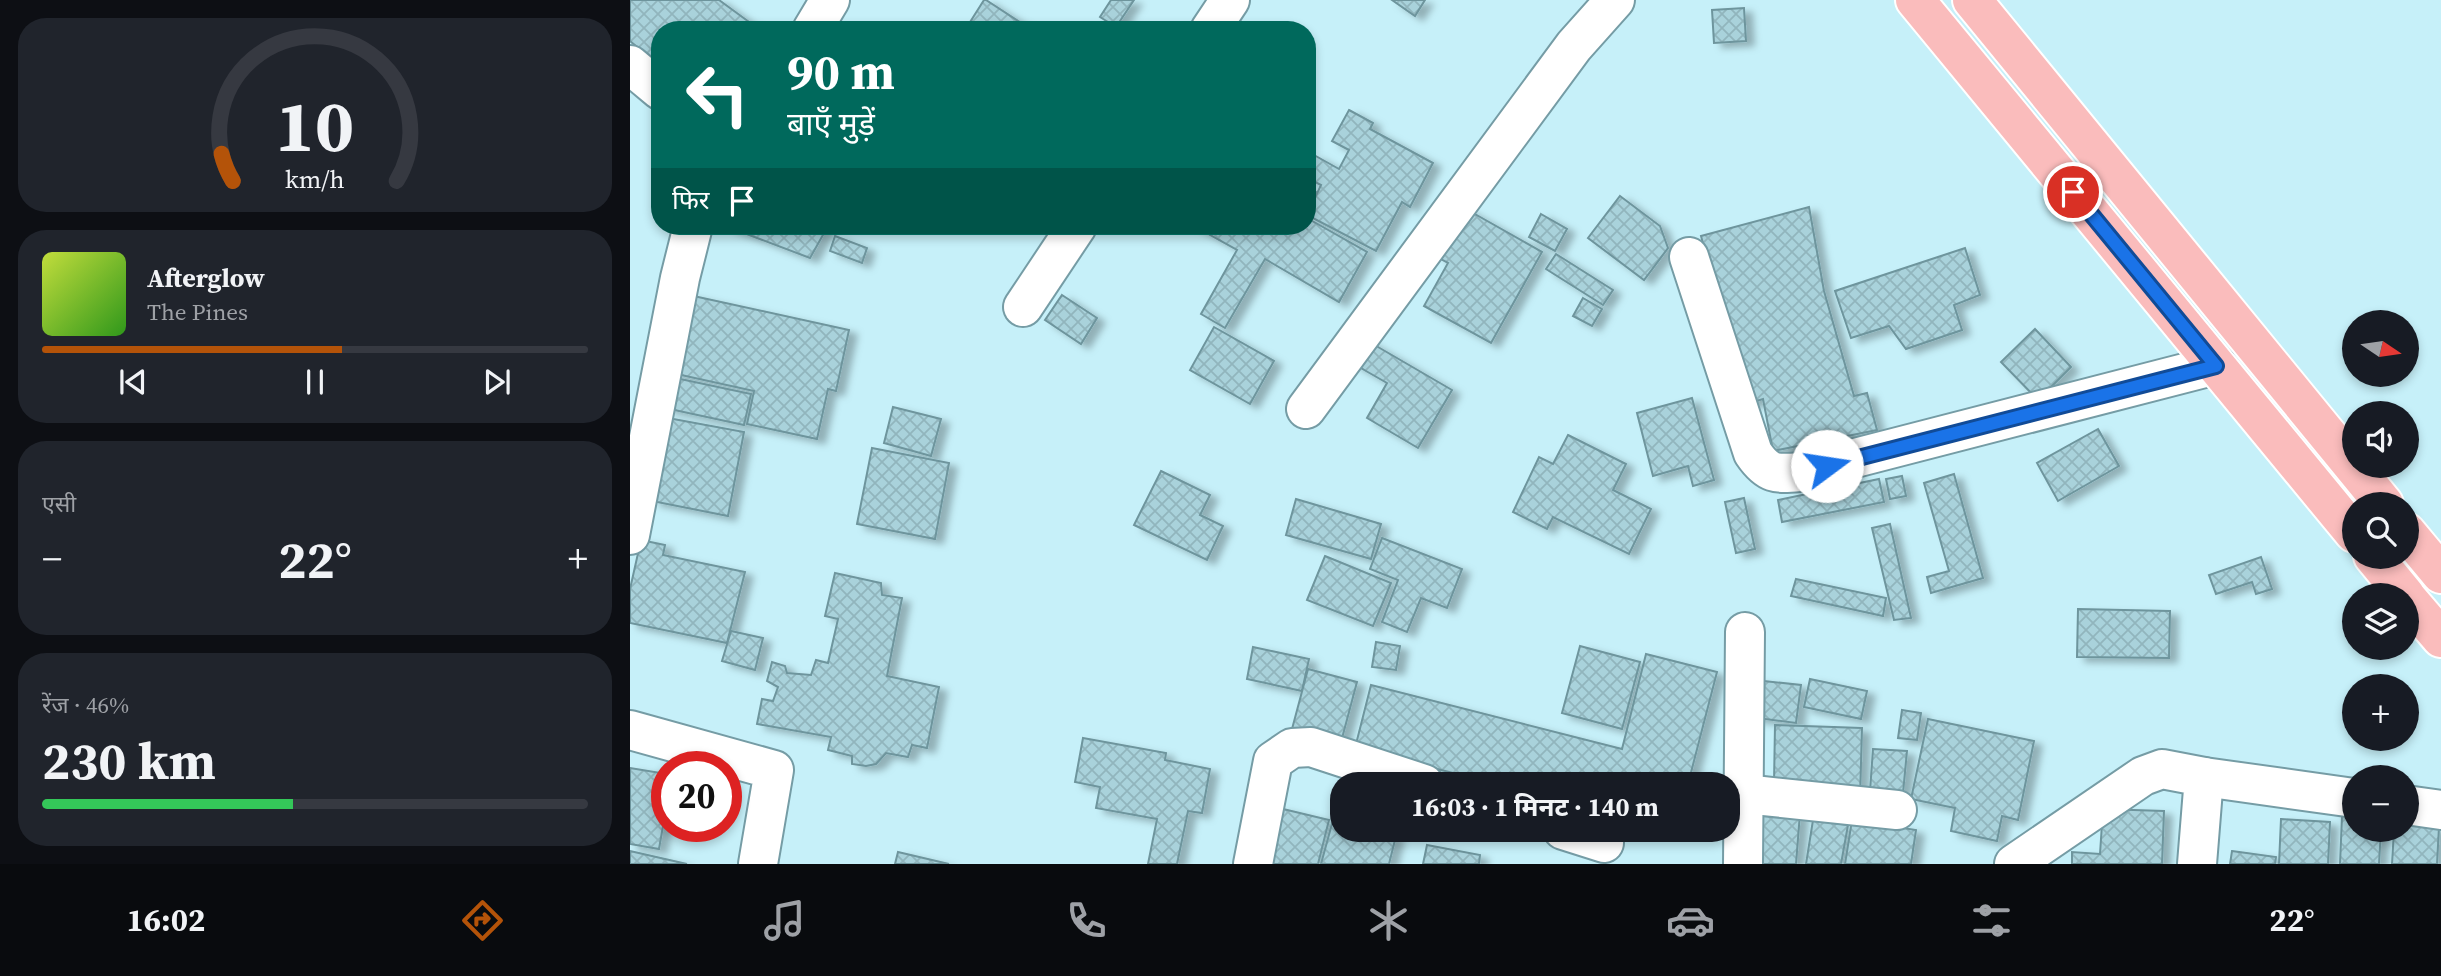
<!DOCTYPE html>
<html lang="hi">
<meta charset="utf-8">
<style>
:root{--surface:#171b24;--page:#20242c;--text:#f1f3f6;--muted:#9ea1a6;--line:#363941;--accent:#b45309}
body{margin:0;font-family:"Source Serif 4","Noto Sans Devanagari",serif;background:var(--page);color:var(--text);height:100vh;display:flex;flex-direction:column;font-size:26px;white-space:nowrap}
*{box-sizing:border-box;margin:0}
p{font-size:23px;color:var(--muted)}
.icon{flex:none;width:38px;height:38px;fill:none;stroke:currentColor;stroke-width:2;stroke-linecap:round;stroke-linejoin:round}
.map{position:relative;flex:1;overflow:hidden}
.side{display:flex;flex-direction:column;gap:18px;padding:18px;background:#0d0f14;width:630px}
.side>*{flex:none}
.hud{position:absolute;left:21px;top:21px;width:665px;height:214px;border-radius:28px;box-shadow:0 4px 10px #0003;background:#00695c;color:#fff;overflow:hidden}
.needle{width:46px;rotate:103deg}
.fabs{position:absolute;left:1712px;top:310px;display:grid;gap:14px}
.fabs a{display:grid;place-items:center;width:77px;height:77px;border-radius:50%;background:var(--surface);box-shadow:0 4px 10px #0003;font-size:35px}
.speed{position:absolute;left:21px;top:751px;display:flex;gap:14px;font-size:35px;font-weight:700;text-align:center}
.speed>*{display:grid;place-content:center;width:91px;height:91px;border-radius:50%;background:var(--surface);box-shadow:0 4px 10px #0003;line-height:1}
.speed .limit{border:10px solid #d22;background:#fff;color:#111}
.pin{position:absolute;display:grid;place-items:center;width:60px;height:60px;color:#fff;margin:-30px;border:4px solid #fff;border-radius:50%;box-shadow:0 2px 7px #0007}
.me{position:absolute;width:77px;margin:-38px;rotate:76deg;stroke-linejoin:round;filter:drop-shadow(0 0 5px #0008)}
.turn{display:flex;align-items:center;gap:24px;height:147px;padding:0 21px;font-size:32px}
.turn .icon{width:91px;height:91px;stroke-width:2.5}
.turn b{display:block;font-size:49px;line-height:60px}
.then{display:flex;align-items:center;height:66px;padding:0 21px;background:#0003;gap:14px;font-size:26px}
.big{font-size:52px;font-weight:700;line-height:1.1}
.side .widget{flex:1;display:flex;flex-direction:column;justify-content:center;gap:10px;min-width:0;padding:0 24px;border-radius:28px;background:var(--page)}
.side .dial{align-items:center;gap:0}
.dial svg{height:182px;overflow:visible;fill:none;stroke:var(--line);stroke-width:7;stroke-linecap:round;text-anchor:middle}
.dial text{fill:var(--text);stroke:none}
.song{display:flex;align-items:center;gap:21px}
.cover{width:84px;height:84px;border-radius:10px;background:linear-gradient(135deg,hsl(70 70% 55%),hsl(110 70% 35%))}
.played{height:7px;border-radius:4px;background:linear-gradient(90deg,var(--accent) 55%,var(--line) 55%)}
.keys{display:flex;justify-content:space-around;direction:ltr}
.heat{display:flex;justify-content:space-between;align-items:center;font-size:38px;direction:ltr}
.charge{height:10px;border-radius:5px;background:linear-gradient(90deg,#34c759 46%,var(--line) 0)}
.trip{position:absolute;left:700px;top:772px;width:410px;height:70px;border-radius:28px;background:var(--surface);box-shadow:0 4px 10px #0003;font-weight:700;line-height:70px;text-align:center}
.dock{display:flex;height:112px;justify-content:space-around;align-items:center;background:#090b0e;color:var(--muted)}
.dock .icon{width:49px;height:49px}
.dock .on{color:var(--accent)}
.dock b{font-size:32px;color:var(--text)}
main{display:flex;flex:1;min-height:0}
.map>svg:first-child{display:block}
.building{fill:url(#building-cross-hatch);stroke:#6e959d;stroke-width:2;filter:url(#shadow)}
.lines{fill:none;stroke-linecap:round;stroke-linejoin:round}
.minor-casing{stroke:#759ca5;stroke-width:42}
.major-casing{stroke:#fff;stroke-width:42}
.minor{stroke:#fff;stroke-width:38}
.major{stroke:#fabcbc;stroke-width:38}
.route-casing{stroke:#114b97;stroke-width:18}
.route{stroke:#1a73e8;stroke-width:12}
</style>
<main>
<section class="side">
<div class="widget dial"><svg viewBox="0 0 100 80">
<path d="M14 69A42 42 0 1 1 86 69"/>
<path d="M14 69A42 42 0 0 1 9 57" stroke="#b45309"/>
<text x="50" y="56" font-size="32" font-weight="700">10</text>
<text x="50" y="72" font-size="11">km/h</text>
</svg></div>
<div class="widget">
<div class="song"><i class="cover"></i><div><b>Afterglow</b><p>The Pines</p></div></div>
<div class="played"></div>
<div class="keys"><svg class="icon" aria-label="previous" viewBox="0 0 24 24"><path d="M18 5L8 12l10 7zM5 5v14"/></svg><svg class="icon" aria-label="pause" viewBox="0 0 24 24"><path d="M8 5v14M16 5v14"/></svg><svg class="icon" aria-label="next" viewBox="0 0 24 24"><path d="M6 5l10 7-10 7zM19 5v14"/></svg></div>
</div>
<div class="widget"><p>एसी</p>
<div class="heat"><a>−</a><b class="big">22°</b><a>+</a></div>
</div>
<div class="widget"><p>रेंज · 46%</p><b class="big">230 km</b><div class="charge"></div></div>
</section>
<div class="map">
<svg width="1811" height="864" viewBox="0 0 1811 864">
<defs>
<pattern id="building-cross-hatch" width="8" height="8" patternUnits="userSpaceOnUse" patternTransform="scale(1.75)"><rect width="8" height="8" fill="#a9d2db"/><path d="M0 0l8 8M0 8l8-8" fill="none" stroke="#91b5bd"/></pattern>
<filter id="shadow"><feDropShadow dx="8" dy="4.5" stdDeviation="3.5" flood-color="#0004"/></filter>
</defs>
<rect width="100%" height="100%" fill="#c6f0f9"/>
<!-- building -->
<g class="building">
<polygon points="0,0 89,0 130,30 30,30 30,66 0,41"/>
<polygon points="354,0 356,0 402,30 335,30"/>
<polygon points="481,0 504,0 486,27 470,17"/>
<polygon points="762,0 795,0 785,16"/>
<polygon points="1114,8 1116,41 1084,43 1082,10"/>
<polygon points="719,110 743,123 740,129 803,163 780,207 772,202 746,251 677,215 691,185 677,178 677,168 684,155 709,169 719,150 702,141"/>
<polygon points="677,187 686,192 677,204"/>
<polygon points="990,196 1030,226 1038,248 1014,280 958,238"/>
<polygon points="1179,207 1194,291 1224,396 1237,393 1247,430 1143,451 1133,399 1117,404 1071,236"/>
<polygon points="836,209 912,252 861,343 794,306 818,263 809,258"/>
<polygon points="911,214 937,229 925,251 899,237"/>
<polygon points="677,218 737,252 709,302 635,259 595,328 571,314 607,250 564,226 677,226"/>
<polygon points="98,226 198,226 180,258 98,227"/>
<polygon points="205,236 237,248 232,263 200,251"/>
<polygon points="1335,248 1350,295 1324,305 1332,330 1276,349 1259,326 1221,338 1205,291"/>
<polygon points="926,254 983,290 973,305 916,269"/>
<polygon points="59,295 219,330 206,391 198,389 187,439 117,424 124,391 42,373"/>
<polygon points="432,295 467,318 451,344 415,320"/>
<polygon points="953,298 972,309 962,326 943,316"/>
<polygon points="584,327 644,361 620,404 560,370"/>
<polygon points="1405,329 1441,367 1408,400 1371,362"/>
<polygon points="736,340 822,390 788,448 737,418 757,383 722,363"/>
<polygon points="41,377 121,394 114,425 35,408"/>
<polygon points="1062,398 1084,480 1063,486 1058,466 1023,476 1007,413"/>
<polygon points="263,407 311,419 301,456 254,443"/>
<polygon points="38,418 114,432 98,516 22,501"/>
<polygon points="1468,429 1489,466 1428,501 1407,463"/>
<polygon points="938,435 996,464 983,490 1021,509 999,554 923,517 917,529 883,512 909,457 923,464"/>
<polygon points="242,448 319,463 305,539 227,524"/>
<polygon points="531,471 580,495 570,515 593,526 577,560 504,525"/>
<polygon points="1324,474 1353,578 1301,593 1297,577 1319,571 1294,483"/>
<polygon points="1272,476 1276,496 1260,499 1256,479"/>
<polygon points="1249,479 1254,502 1152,522 1148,500"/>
<polygon points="1114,498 1125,549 1106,553 1095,502"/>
<polygon points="666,499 751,524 741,559 656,535"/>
<polygon points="1260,524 1281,618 1264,620 1242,528"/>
<polygon points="752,538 832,569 817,608 791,598 777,632 752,622 768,580 740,569"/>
<polygon points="11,540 35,545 33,555 115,572 97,643 0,623 0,589"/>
<polygon points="695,556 761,583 743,626 677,600"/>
<polygon points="1631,557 1642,589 1626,594 1622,582 1586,594 1579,575"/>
<polygon points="205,573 251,583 252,595 272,598 257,676 309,687 297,748 282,745 278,757 256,753 246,764 236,766 222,764 222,756 198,750 201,737 127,724 132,699 143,701 148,687 137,681 142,662 155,666 157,673 181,675 186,660 198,663 208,619 195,616"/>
<polygon points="1166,579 1256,598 1253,616 1161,596"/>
<polygon points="1448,609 1540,611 1539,658 1447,657"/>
<polygon points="101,631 133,638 125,670 92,661"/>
<polygon points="746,642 770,646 766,670 742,667"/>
<polygon points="950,646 1010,662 992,729 932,713"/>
<polygon points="623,647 679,659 672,691 617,679"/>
<polygon points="1016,654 1087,672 1058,784 866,784 725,748 741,685 992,749"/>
<polygon points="678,669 727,682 711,742 662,729"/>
<polygon points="1180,679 1237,691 1231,719 1174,707"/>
<polygon points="1125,680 1171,685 1166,723 1120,717"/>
<polygon points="1272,710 1291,713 1287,740 1268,738"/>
<polygon points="1298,719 1404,741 1388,820 1372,816 1367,841 1321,831 1325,808 1281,799"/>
<polygon points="1145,725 1232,728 1230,798 1144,783"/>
<polygon points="453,738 536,753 535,760 580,769 572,813 558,811 547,864 518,864 527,819 466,808 470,787 445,782"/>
<polygon points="1243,749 1277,751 1273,793 1240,791"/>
<polygon points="0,768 37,774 37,803 29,849 0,844"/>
<polygon points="649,808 699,820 688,864 636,864"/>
<polygon points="1473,809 1534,811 1532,864 1442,864 1442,852 1470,854"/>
<polygon points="1127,810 1170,813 1166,864 1123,864"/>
<polygon points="1712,816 1724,816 1724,830 1751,830 1749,864 1710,864"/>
<polygon points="1651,819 1700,822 1698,864 1649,864"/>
<polygon points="703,820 712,822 712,830 740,830 766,836 759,864 691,864"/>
<polygon points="1183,820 1218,825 1211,864 1176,864"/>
<polygon points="1222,820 1286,830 1281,864 1215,864"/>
<polygon points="1776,825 1809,827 1807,864 1762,864 1764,830 1776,830"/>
<polygon points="797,845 850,855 849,864 793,864"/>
<polygon points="0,851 57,864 0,864"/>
<polygon points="1602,851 1646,857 1645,864 1600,864"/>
<polygon points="268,852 319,864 265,864"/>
</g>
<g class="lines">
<defs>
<g id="minor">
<polyline points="182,30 200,0"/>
<polyline points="580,30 600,0"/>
<polyline points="0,65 30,90"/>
<path d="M1059 257 1123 453C1138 475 1146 474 1171 472L1586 365"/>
<polyline points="393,307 447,226"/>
<polyline points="676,409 944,46 985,0"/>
<polyline points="0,535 50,278 63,226"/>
<polyline points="0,730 144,770 128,864"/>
<polyline points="1574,777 1724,798"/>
<polyline points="1114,794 1267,810"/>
<polyline points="1776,805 1811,810"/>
<polyline points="933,830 974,843"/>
<polyline points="623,864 643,761 662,748 681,747 794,784"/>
<polyline points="1113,864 1115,632"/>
<polyline points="1384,864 1513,776 1532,769 1574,777 1567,864"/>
</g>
<g id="major">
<polyline points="1285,0 1724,533"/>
<polyline points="1342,0 1754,504"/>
<polyline points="1776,532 1811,574"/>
<polyline points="1743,556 1775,595"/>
<polyline points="1776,597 1811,638"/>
</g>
</defs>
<!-- minor casing -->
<use href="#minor" class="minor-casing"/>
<!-- major casing -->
<use href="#major" class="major-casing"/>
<!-- minor -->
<use href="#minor" class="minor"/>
<!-- major -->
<use href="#major" class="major"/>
</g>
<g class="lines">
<defs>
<polyline id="route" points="1197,466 1586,366 1443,192"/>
</defs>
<!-- route casing -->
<use href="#route" class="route-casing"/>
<!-- route -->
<use href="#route" class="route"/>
</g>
</svg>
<div class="fabs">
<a><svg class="needle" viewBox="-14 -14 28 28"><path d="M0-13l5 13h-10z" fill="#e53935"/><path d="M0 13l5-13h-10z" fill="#9ea1a6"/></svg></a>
<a><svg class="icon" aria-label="sound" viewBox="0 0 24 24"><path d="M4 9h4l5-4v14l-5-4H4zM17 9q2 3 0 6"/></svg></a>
<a><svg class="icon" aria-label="search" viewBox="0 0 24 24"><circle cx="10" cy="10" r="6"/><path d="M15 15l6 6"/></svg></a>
<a><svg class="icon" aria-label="layers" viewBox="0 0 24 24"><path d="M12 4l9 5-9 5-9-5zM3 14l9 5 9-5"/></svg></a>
<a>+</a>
<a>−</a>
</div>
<div class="speed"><div class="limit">20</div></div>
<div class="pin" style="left:1443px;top:192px;background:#d93025"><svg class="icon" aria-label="arrive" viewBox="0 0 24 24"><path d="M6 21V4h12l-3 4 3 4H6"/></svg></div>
<svg class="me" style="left:1197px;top:466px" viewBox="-20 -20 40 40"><circle r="19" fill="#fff"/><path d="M0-13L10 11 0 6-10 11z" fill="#1a73e8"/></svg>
<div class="trip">16:03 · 1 मिनट · 140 m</div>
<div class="hud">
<div class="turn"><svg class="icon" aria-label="left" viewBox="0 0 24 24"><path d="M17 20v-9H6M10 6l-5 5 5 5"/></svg><div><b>90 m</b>बाएँ मुड़ें</div></div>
<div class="then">फिर<svg class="icon" aria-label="arrive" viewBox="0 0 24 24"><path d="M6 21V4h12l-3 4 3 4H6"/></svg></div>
</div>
</div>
</main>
<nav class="dock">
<b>16:02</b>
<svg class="icon on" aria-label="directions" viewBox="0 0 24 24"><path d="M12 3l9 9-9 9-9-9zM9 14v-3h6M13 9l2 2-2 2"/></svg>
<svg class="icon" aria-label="music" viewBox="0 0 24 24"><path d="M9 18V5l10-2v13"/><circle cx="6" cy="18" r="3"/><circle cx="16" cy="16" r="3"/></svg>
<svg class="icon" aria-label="phone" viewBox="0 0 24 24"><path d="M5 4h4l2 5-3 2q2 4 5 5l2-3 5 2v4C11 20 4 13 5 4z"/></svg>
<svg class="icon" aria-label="climate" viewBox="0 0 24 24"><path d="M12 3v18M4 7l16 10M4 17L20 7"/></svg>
<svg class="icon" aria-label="car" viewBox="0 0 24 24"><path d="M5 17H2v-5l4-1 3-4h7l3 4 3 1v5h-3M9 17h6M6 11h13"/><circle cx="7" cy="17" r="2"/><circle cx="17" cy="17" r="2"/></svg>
<svg class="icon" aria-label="filters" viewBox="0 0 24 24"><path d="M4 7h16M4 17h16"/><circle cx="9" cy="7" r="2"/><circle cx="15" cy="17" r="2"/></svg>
<b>22°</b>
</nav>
